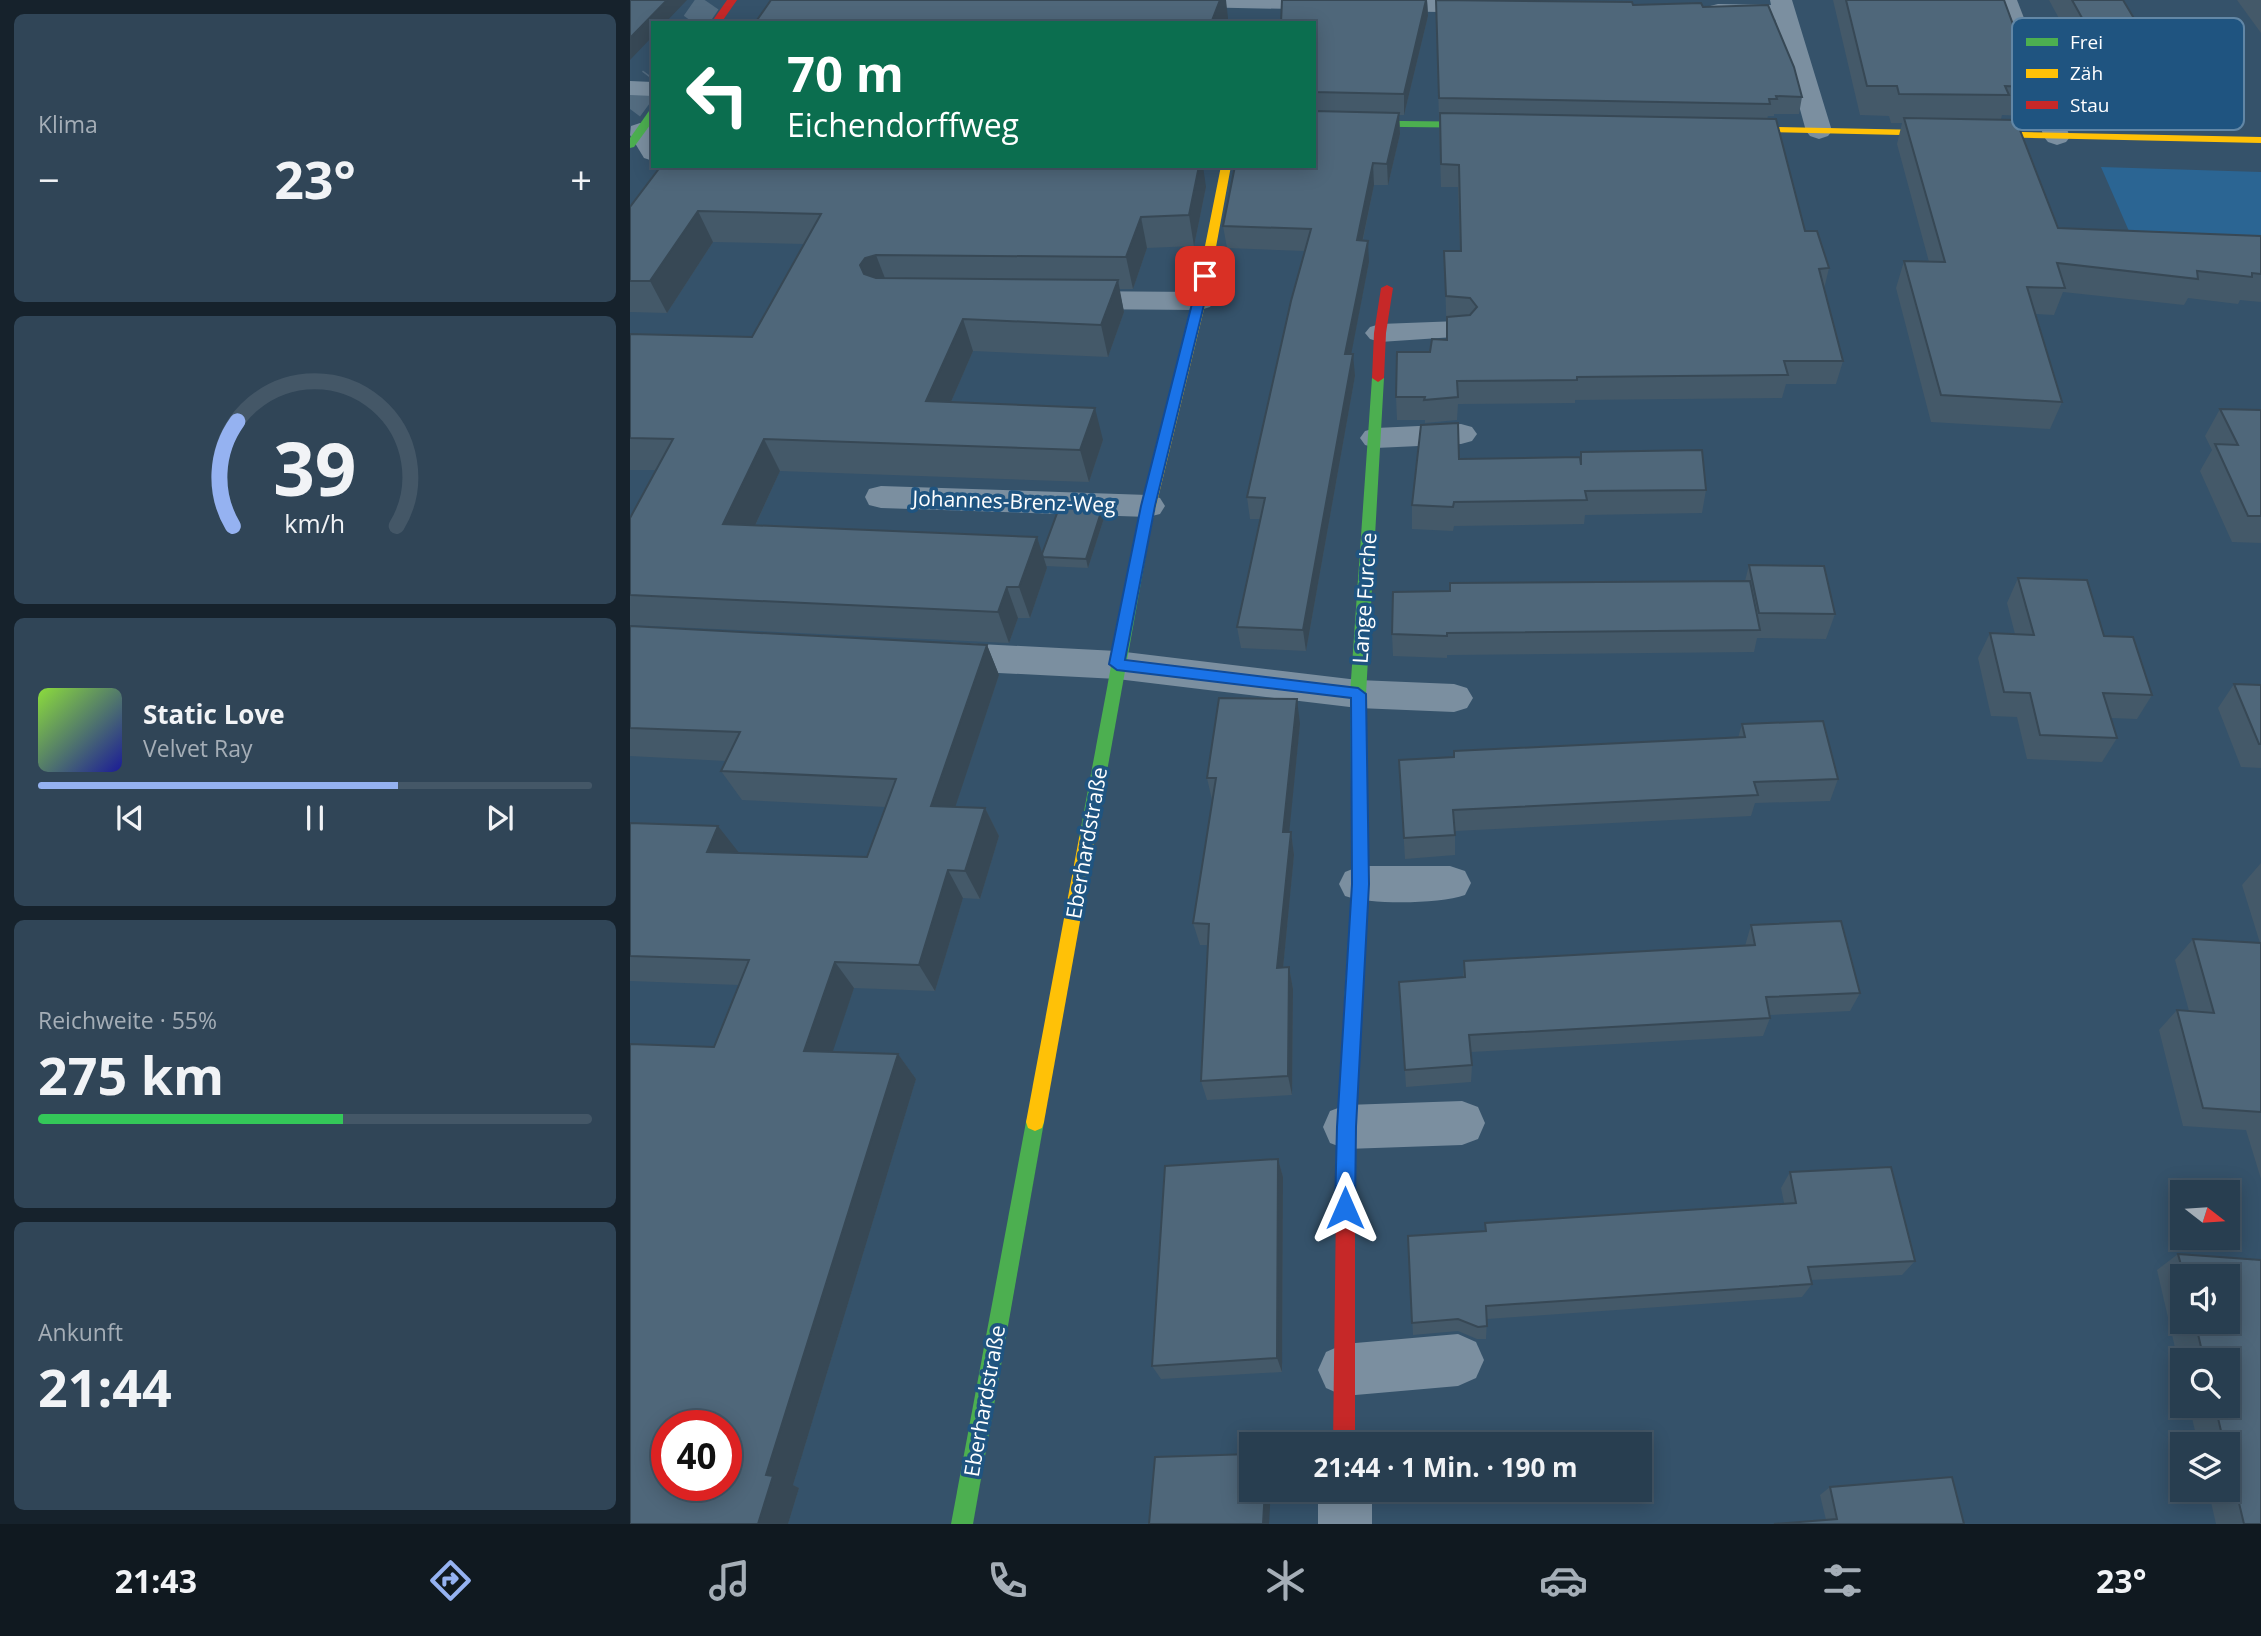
<!DOCTYPE html>
<html lang="de">
<meta charset="utf-8">
<style>
:root{--surface:#283e50;--page:#304557;--text:#f1f3f6;--muted:#a5aeb7;--line:#445767;--accent:#95b2f1}
body{margin:0;font-family:"Open Sans",sans-serif;background:var(--page);color:var(--text);height:100vh;display:flex;flex-direction:column;font-size:26px;white-space:nowrap}
*{box-sizing:border-box;margin:0}
p{font-size:23px;color:var(--muted)}
.icon{flex:none;width:38px;height:38px;fill:none;stroke:currentColor;stroke-width:2;stroke-linecap:round;stroke-linejoin:round}
.map{position:relative;flex:1;overflow:hidden}
.sheet{display:flex;flex-direction:column;gap:14px;padding:14px;background:#16222c;width:630px}
.sheet>*{flex:none}
.hud{position:absolute;left:21px;top:21px;width:665px;height:147px;border-radius:0px;box-shadow:0 4px 18px #0003,0 0 0 2px var(--line);background:#0b6e4f;color:#fff;overflow:hidden}
.needle{width:46px;rotate:107deg}
.buttons{position:absolute;left:1540px;top:1180px;display:grid;gap:14px}
.buttons a{display:grid;place-items:center;width:70px;height:70px;border-radius:0px;background:var(--surface);box-shadow:0 4px 18px #0003,0 0 0 2px var(--line);font-size:35px}
.speed{position:absolute;left:21px;top:1410px;display:flex;gap:14px;font-size:35px;font-weight:700;text-align:center}
.speed>*{display:grid;place-content:center;width:91px;height:91px;border-radius:50%;background:var(--surface);box-shadow:0 4px 18px #0003,0 0 0 2px var(--line);line-height:1}
.speed .limit{border:10px solid #d22;background:#fff;color:#111}
.pin{position:absolute;display:grid;place-items:center;width:60px;height:60px;color:#fff;margin:-30px;border-radius:14px;box-shadow:0 4px 10px #0006}
.me{position:absolute;width:77px;margin:-38px;rotate:0deg;stroke-linejoin:round;filter:drop-shadow(0 0 5px #0008)}
.turn{display:flex;align-items:center;gap:24px;height:147px;padding:0 21px;font-size:32px}
.turn .icon{width:91px;height:91px;stroke-width:2.5}
.turn b{display:block;font-size:49px;line-height:60px}
.big{font-size:52px;font-weight:700;line-height:1.1}
.sheet .tile{flex:1;display:flex;flex-direction:column;justify-content:center;gap:10px;min-width:0;padding:0 24px;border-radius:10px;background:var(--page)}
.sheet .dial{align-items:center;gap:0}
.dial svg{height:182px;overflow:visible;fill:none;stroke:var(--line);stroke-width:7;stroke-linecap:round;text-anchor:middle}
.dial text{fill:var(--text);stroke:none}
.song{display:flex;align-items:center;gap:21px}
.cover{width:84px;height:84px;border-radius:10px;background:linear-gradient(135deg,hsl(90 70% 55%),hsl(240 70% 35%))}
.played{height:7px;border-radius:4px;background:linear-gradient(90deg,var(--accent) 65%,var(--line) 65%)}
.keys{display:flex;justify-content:space-around;direction:ltr}
.heat{display:flex;justify-content:space-between;align-items:center;font-size:38px;direction:ltr}
.charge{height:10px;border-radius:5px;background:linear-gradient(90deg,#34c759 55%,var(--line) 0)}
.trip{position:absolute;left:609px;top:1432px;width:413px;height:70px;border-radius:0px;background:var(--surface);box-shadow:0 4px 18px #0003,0 0 0 2px var(--line);font-weight:700;line-height:70px;text-align:center}
.tab-bar{display:flex;height:112px;justify-content:space-around;align-items:center;background:#101920;color:var(--muted)}
.tab-bar .icon{width:49px;height:49px}
.tab-bar .on{color:var(--accent)}
.tab-bar b{font-size:32px;color:var(--text)}
main{display:flex;flex:1;min-height:0}
.map>svg:first-child{display:block}
.green{fill:#2b6593}
.lines{fill:none;stroke-linecap:round;stroke-linejoin:round}
.secondary-tunnel{stroke:#536c80;stroke-width:25;stroke-dasharray:25 12;stroke-linecap:butt}
.street{fill:#7b8fa0;fill-rule:evenodd}
.fast{fill:#4caf50;fill-rule:evenodd}
.slow{fill:#ffc107;fill-rule:evenodd}
.jam{fill:#c62828;fill-rule:evenodd}
.wall{fill:#445969;fill-rule:evenodd}
.shaded-wall{fill:#374855}
.building{fill:#4f677a;stroke:#374855;stroke-width:2;fill-rule:evenodd}
.route{fill:#1a73e8;stroke:#114b97;stroke-width:2}
.labels{text-anchor:middle;stroke-width:7;stroke-linejoin:round;paint-order:stroke}
.street-label{font-size:21px;fill:#fff;stroke:#1f5480}
.key{fill:#1f5480;stroke:#6287a6;stroke-width:2}
.key-label{font-size:19px;fill:#fff}
</style>
<main>
<section class="sheet">
<div class="tile"><p>Klima</p>
<div class="heat"><a>−</a><b class="big">23°</b><a>+</a></div>
</div>
<div class="tile dial"><svg viewBox="0 0 100 80">
<path d="M14 69A42 42 0 1 1 86 69"/>
<path d="M14 69A42 42 0 0 1 16 23" stroke="#95b2f1"/>
<text x="50" y="56" font-size="32" font-weight="700">39</text>
<text x="50" y="72" font-size="11">km/h</text>
</svg></div>
<div class="tile">
<div class="song"><i class="cover"></i><div><b>Static Love</b><p>Velvet Ray</p></div></div>
<div class="played"></div>
<div class="keys"><svg class="icon" aria-label="previous" viewBox="0 0 24 24"><path d="M18 5L8 12l10 7zM5 5v14"/></svg><svg class="icon" aria-label="pause" viewBox="0 0 24 24"><path d="M8 5v14M16 5v14"/></svg><svg class="icon" aria-label="next" viewBox="0 0 24 24"><path d="M6 5l10 7-10 7zM19 5v14"/></svg></div>
</div>
<div class="tile"><p>Reichweite · 55%</p><b class="big">275 km</b><div class="charge"></div></div>
<div class="tile"><p>Ankunft</p><b class="big">21:44</b></div>
</section>
<div class="map">
<svg width="1631" height="1524" viewBox="0 0 1631 1524">
<rect width="100%" height="100%" fill="#35526a"/>
<!-- green -->
<polygon class="green" points="1471,167 1631,172 1631,258 1509,254"/>
<g class="lines">
<!-- secondary-tunnel -->
<g class="secondary-tunnel">
<polyline points="64,23 80,0"/>
<polyline points="0,109 23,78"/>
</g>
<!-- street -->
<g class="street">
<polygon points="550,0 859,0 867,6 864,11 856,13 561,7 553,5"/>
<polygon points="1140,0 1162,0 1202,131 1198,136 1189,139 1180,136 1176,131 1145,19 1088,18 1080,16 1077,11 1080,6 1088,4 1141,5"/>
<polygon points="1365,0 1387,0 1440,137 1436,142 1427,145 1418,142 1414,137"/>
<polygon points="0,81 23,82 23,96 0,95"/>
<polygon points="10,123 19,126 23,131 23,161 14,158 0,135 1,126"/>
<polygon points="439,291 570,292 580,295 584,301 580,307 570,310 439,309 429,306 425,300 429,294"/>
<polygon points="829,321 839,324 844,330 839,336 750,342 740,339 735,333 740,327 750,324"/>
<polygon points="831,424 842,427 847,434 842,441 831,444 746,448 735,445 730,438 735,431 746,428"/>
<polygon points="251,486 518,495 530,498 535,506 530,514 518,517 251,508 239,505 235,497 239,489"/>
<polygon points="310,642 487,651 728,680 824,684 837,688 843,698 837,708 824,712 728,708 487,679 310,670 297,666 292,656 297,646"/>
<path d="M730 866H820L835 871 841 883 835 895C809 904 741 905 715 896L709 884 715 872Z"/>
<polygon points="832,1101 848,1107 855,1123 848,1139 832,1145 716,1149 700,1143 693,1127 700,1111 716,1105"/>
<polygon points="828,1334 846,1342 854,1360 846,1378 828,1386 714,1396 696,1388 688,1370 696,1352 714,1344"/>
<rect x="688" y="1489" width="54" height="35"/>
</g>
<!-- fast -->
<g class="fast">
<polygon points="23,110 23,121 4,147 0,148 0,138 19,111"/>
<polygon points="684,120 863,122 868,125 863,128 684,126"/>
<polygon points="748,374 754,378 736,694 738,884 732,1004 729,1010 723,1012 717,1010 714,1004 722,884 720,694 742,378"/>
<polygon points="514,522 521,527 465,838 463,843 457,845 451,843 449,838 507,527"/>
<polygon points="405,1113 412,1116 414,1122 343,1524 321,1524 396,1122 398,1116"/>
</g>
<!-- slow -->
<g class="slow">
<polygon points="1098,126 1631,137 1631,143 1094,131 1093,129"/>
<polygon points="591,166 601,166 576,301 521,527 514,532 507,527 564,301"/>
<polygon points="457,831 463,833 465,838 414,1122 412,1128 405,1131 398,1128 396,1122 449,838 451,833"/>
</g>
<!-- jam -->
<g class="jam">
<polygon points="97,0 107,0 91,23 81,23"/>
<polygon points="757,285 763,288 756,333 754,378 748,382 742,378 744,333 751,288"/>
<polygon points="723,996 729,998 732,1004 725,1127 725,1444 703,1444 707,1127 714,1004 717,998"/>
</g>
</g>
<!-- wall -->
<g class="wall">
<polygon points="652,0 797,0 798,16 774,115 769,115 770,134 758,185 744,185 733,240 739,262 721,354 725,376 676,651 611,648 607,627 630,519 620,519 617,497 675,251 597,248 593,226 684,166 684,23"/>
<polygon points="1203,0 1374,0 1406,87 1396,116 1372,115 1371,119 1428,228 1631,236 1631,302 1610,300 1608,304 1558,298 1554,305 1433,292 1424,315 1406,314 1432,402 1420,429 1301,422 1266,288 1274,261 1299,262 1267,144 1272,123 1261,123 1259,116 1230,115"/>
<polygon points="1419,0 1493,0 1539,77 1528,103 1475,103"/>
<polygon points="1607,0 1631,0 1631,33"/>
<polygon points="1003,5 1073,7 1172,97 1169,114 1144,114 1144,116 1138,116 1137,119 1175,231 1199,268 1194,289 1213,361 1206,384 1156,384 1152,398 945,400 945,403 828,404 827,420 795,423 795,420 767,420 766,397 800,352 817,340 814,251 830,251 828,187 811,187 806,17"/>
<polygon points="576,187 564,246 517,248 503,289 489,289 494,312 478,357 343,351 321,402 473,440 459,482 150,471 125,526 407,537 412,554 474,518 458,568 416,566 417,568 400,618 388,618 379,643 0,625 0,518 26,470 0,470 0,334 122,337 174,244 83,242 37,313 0,312 0,207"/>
<polygon points="1590,409 1631,410 1631,543 1602,542 1570,471 1582,450 1575,436"/>
<polygon points="951,452 1076,490 1072,513 955,515 954,524 824,526 823,531 782,529 782,505 829,459 950,458"/>
<polygon points="1119,565 1205,614 1196,639 1127,638 1124,652 817,655 817,658 763,656 762,634 820,591 1115,581"/>
<polygon points="1388,578 1474,636 1522,695 1507,719 1481,718 1487,738 1472,762 1397,759 1387,717 1361,716 1348,658 1360,633 1385,634 1377,603"/>
<polygon points="0,626 357,645 369,675 325,807 355,808 369,836 350,899 333,898 305,991 224,988 202,1052 268,1054 286,1079 163,1485 169,1488 158,1524 0,1524 84,1047 109,985 0,981 0,823 109,853 237,857 256,807 112,800 91,771 96,761 0,756"/>
<polygon points="1604,684 1631,685 1631,768 1611,767 1588,708"/>
<polygon points="670,724 659,832 661,832 664,855 653,968 659,967 663,989 662,1095 577,1100 571,1081 578,945 570,945 563,923 582,800 577,778"/>
<polygon points="1112,724 1208,779 1200,801 1125,803 1121,816 825,831 825,855 775,859 769,760 1108,738"/>
<polygon points="1631,863 1631,1179 1616,1130 1553,1126 1529,1030 1547,1010 1559,1011 1545,960 1563,939 1630,943 1612,885"/>
<polygon points="1121,925 1230,993 1220,1011 1140,1015 1140,1018 1133,1036 841,1052 842,1065 841,1082 776,1087 769,982 833,977 834,961 1115,946"/>
<polygon points="648,1159 653,1177 652,1372 531,1379 522,1366"/>
<polygon points="1160,1172 1285,1261 1272,1275 1181,1280 1182,1284 1172,1297 857,1319 856,1339 847,1339 828,1331 783,1335 778,1236 855,1231 855,1223 1154,1203 1151,1188"/>
<path d="M1548 1254 1631 1260V1524H1586L1578 1489H1598V1444H1568L1559 1405H1598V1360H1552V1378L1527 1270ZM1552 1276H1598V1321H1552Z"/>
<polygon points="1200,1487 1334,1524 1196,1520 1190,1495"/>
</g>
<!-- shaded-wall -->
<g class="shaded-wall">
<polygon points="37,0 57,0 35,23 23,23 23,36 0,60 0,38"/>
<polygon points="590,0 596,0 598,18 597,23 581,23"/>
<polygon points="796,0 797,0 798,16 774,115 774,94"/>
<polygon points="769,113 770,134 758,185 757,164"/>
<polygon points="743,163 744,185 728,262 727,240"/>
<polygon points="569,166 573,166 576,187 564,246 559,215"/>
<polygon points="68,211 83,242 37,313 20,281"/>
<polygon points="511,217 517,248 503,289 496,257"/>
<polygon points="738,241 739,262 717,376 715,354"/>
<polygon points="246,255 258,286 242,297 230,265 235,258"/>
<polygon points="488,280 494,312 478,357 471,325"/>
<polygon points="333,319 343,351 308,432 296,401"/>
<polygon points="723,354 725,376 676,651 673,630"/>
<polygon points="465,408 473,440 459,482 450,450"/>
<polygon points="134,439 150,471 111,556 93,524"/>
<polygon points="472,509 474,518 458,568 456,559"/>
<polygon points="407,537 417,568 400,618 389,587"/>
<polygon points="377,587 388,618 379,643 368,612"/>
<polygon points="357,645 369,675 316,835 301,806"/>
<polygon points="667,699 670,724 657,855 653,832"/>
<polygon points="355,808 369,836 350,899 335,871"/>
<polygon points="88,826 110,854 77,852"/>
<polygon points="661,832 664,855 651,989 647,968"/>
<polygon points="318,870 333,898 305,991 289,965"/>
<polygon points="205,962 224,988 195,1075 174,1051"/>
<polygon points="659,967 663,989 662,1095 658,1076"/>
<polygon points="268,1054 286,1079 163,1485 169,1488 158,1524 128,1524 136,1475"/>
<polygon points="648,1159 653,1177 652,1372 647,1358"/>
<polygon points="635,1489 641,1489 639,1524 633,1524"/>
</g>
<!-- building -->
<g class="building">
<polygon points="0,0 37,0 0,38"/>
<polygon points="141,0 590,0 581,23 125,23"/>
<polygon points="652,0 796,0 774,94 684,92 684,23 651,23"/>
<polygon points="806,0 1002,2 1003,5 1071,3 1073,7 1138,5 1164,67 1172,97 1146,96 1147,99 1139,99 1140,104 809,98"/>
<polygon points="1216,0 1374,0 1406,87 1375,86 1379,95 1269,94 1267,86 1237,86"/>
<polygon points="1442,0 1493,0 1539,77 1485,77"/>
<polygon points="684,111 769,113 757,164 743,163 727,240 738,241 715,354 723,354 673,630 607,627 635,498 617,497 661,301 681,229 593,226 605,166 684,166"/>
<polygon points="810,113 1146,119 1175,231 1187,231 1199,268 1189,269 1213,361 1154,361 1158,375 947,377 947,380 827,381 828,397 794,400 795,397 766,397 767,352 800,352 802,339 817,340 817,317 840,315 847,307 840,298 816,296 814,251 831,251 829,165 811,164"/>
<polygon points="1274,118 1386,120 1428,228 1631,236 1631,274 1622,273 1622,277 1567,271 1568,279 1427,263 1435,288 1397,287 1432,402 1311,395 1274,261 1315,262"/>
<polygon points="31,166 569,166 559,215 511,217 496,257 246,255 235,258 230,265 234,274 246,278 488,280 471,325 333,319 296,401 465,408 450,450 134,439 93,524 407,537 389,587 377,587 368,612 0,595 0,518 43,439 0,438 0,334 122,337 191,214 68,211 20,281 0,281 0,207"/>
<polygon points="1590,409 1631,410 1631,516 1618,516 1585,444 1608,445"/>
<polygon points="828,423 829,459 950,457 951,465 951,452 1072,450 1076,490 955,491 957,500 824,502 823,507 782,505 791,425"/>
<polygon points="429,508 472,509 456,559 413,557 412,554"/>
<polygon points="1119,565 1194,566 1205,614 1129,613"/>
<polygon points="1388,578 1457,580 1474,636 1503,637 1522,695 1473,693 1487,738 1410,735 1400,693 1374,692 1360,633 1404,635"/>
<polygon points="1120,581 1130,630 817,633 817,636 762,634 763,592 820,591 820,583"/>
<path d="M0 626 357 645 301 806 355 808 335 871 318 870 289 965 205 962 174 1051 268 1054 136 1475 143 1476 128 1524H0V1044L84 1047 119 960 0 956V823L88 826 77 852 237 857 266 779 91 771 110 732 0 728ZM37 1426H96V1486H37Z"/>
<polygon points="1604,684 1631,685 1631,744 1629,744"/>
<polygon points="589,698 667,699 653,832 661,832 647,968 659,967 658,1076 571,1081 579,924 563,923 586,778 577,778"/>
<polygon points="1193,721 1208,779 1124,782 1128,795 823,810 825,835 774,838 769,760 824,757 824,751 1115,737 1112,724"/>
<polygon points="1211,921 1230,993 1136,997 1140,1018 839,1035 842,1065 775,1070 769,982 835,977 834,961 1125,945 1121,925"/>
<polygon points="1563,939 1631,943 1631,1112 1573,1108 1547,1010 1584,1013"/>
<polygon points="648,1159 647,1358 522,1366 535,1166"/>
<polygon points="1261,1167 1285,1261 1178,1267 1182,1284 856,1306 857,1326 848,1327 828,1319 782,1323 778,1236 856,1231 855,1223 1166,1203 1160,1172"/>
<polygon points="1548,1254 1631,1260 1631,1524 1614,1524 1598,1457 1598,1444 1594,1444 1585,1405 1598,1405 1598,1360 1574,1360 1565,1321 1598,1321 1598,1276 1554,1276"/>
<polygon points="621,1454 621,1489 635,1489 633,1524 519,1524 525,1457"/>
<polygon points="1322,1477 1334,1524 1144,1524 1207,1519 1200,1487"/>
</g>
<!-- route -->
<polygon class="route" points="575,273 581,276 525,506 495,660 728,688 736,694 739,884 726,1127 725,1208 722,1215 715,1218 708,1215 705,1208 707,1127 722,884 721,698 487,670 479,664 511,506 569,276"/>
<g class="labels">
<!-- street labels -->
<g class="street-label">
<text transform="translate(384 502) rotate(2)" y="7">Johannes-Brenz-Weg</text>
<text transform="translate(735 598) rotate(-86)" y="7">Lange Furche</text>
<text transform="translate(457 843) rotate(-80)" y="7">Eberhardstraße</text>
<text transform="translate(355 1401) rotate(-80)" y="7">Eberhardstraße</text>
</g>
</g>
<!-- legend -->
<rect x="1382" y="18" width="232" height="112" rx="10" class="key"/>
<rect x="1396" y="38" width="32" height="8" fill="#4caf50"/>
<rect x="1396" y="69" width="32" height="9" fill="#ffc107"/>
<rect x="1396" y="101" width="32" height="8" fill="#c62828"/>
<g class="key-label">
<text x="1440" y="49">Frei</text>
<text x="1440" y="80">Zäh</text>
<text x="1440" y="112">Stau</text>
</g>
</svg>
<div class="buttons">
<a><svg class="needle" viewBox="-14 -14 28 28"><path d="M0-13l5 13h-10z" fill="#e53935"/><path d="M0 13l5-13h-10z" fill="#a5aeb7"/></svg></a>
<a><svg class="icon" aria-label="sound" viewBox="0 0 24 24"><path d="M4 9h4l5-4v14l-5-4H4zM17 9q2 3 0 6"/></svg></a>
<a><svg class="icon" aria-label="search" viewBox="0 0 24 24"><circle cx="10" cy="10" r="6"/><path d="M15 15l6 6"/></svg></a>
<a><svg class="icon" aria-label="layers" viewBox="0 0 24 24"><path d="M12 4l9 5-9 5-9-5zM3 14l9 5 9-5"/></svg></a>
</div>
<div class="speed"><div class="limit">40</div></div>
<div class="pin" style="left:575px;top:276px;background:#d93025"><svg class="icon" aria-label="arrive" viewBox="0 0 24 24"><path d="M6 21V4h12l-3 4 3 4H6"/></svg></div>
<svg class="me" style="left:715px;top:1208px" viewBox="-20 -20 40 40"><path d="M0-17L14 15 0 8-14 15z" fill="#1a73e8" stroke="#fff" stroke-width="4"/></svg>
<div class="trip">21:44 · 1 Min. · 190 m</div>
<div class="hud">
<div class="turn"><svg class="icon" aria-label="left" viewBox="0 0 24 24"><path d="M17 20v-9H6M10 6l-5 5 5 5"/></svg><div><b>70 m</b>Eichendorffweg</div></div>
</div>
</div>
</main>
<nav class="tab-bar">
<b>21:43</b>
<svg class="icon on" aria-label="directions" viewBox="0 0 24 24"><path d="M12 3l9 9-9 9-9-9zM9 14v-3h6M13 9l2 2-2 2"/></svg>
<svg class="icon" aria-label="music" viewBox="0 0 24 24"><path d="M9 18V5l10-2v13"/><circle cx="6" cy="18" r="3"/><circle cx="16" cy="16" r="3"/></svg>
<svg class="icon" aria-label="phone" viewBox="0 0 24 24"><path d="M5 4h4l2 5-3 2q2 4 5 5l2-3 5 2v4C11 20 4 13 5 4z"/></svg>
<svg class="icon" aria-label="climate" viewBox="0 0 24 24"><path d="M12 3v18M4 7l16 10M4 17L20 7"/></svg>
<svg class="icon" aria-label="car" viewBox="0 0 24 24"><path d="M5 17H2v-5l4-1 3-4h7l3 4 3 1v5h-3M9 17h6M6 11h13"/><circle cx="7" cy="17" r="2"/><circle cx="17" cy="17" r="2"/></svg>
<svg class="icon" aria-label="filters" viewBox="0 0 24 24"><path d="M4 7h16M4 17h16"/><circle cx="9" cy="7" r="2"/><circle cx="15" cy="17" r="2"/></svg>
<b>23°</b>
</nav>
